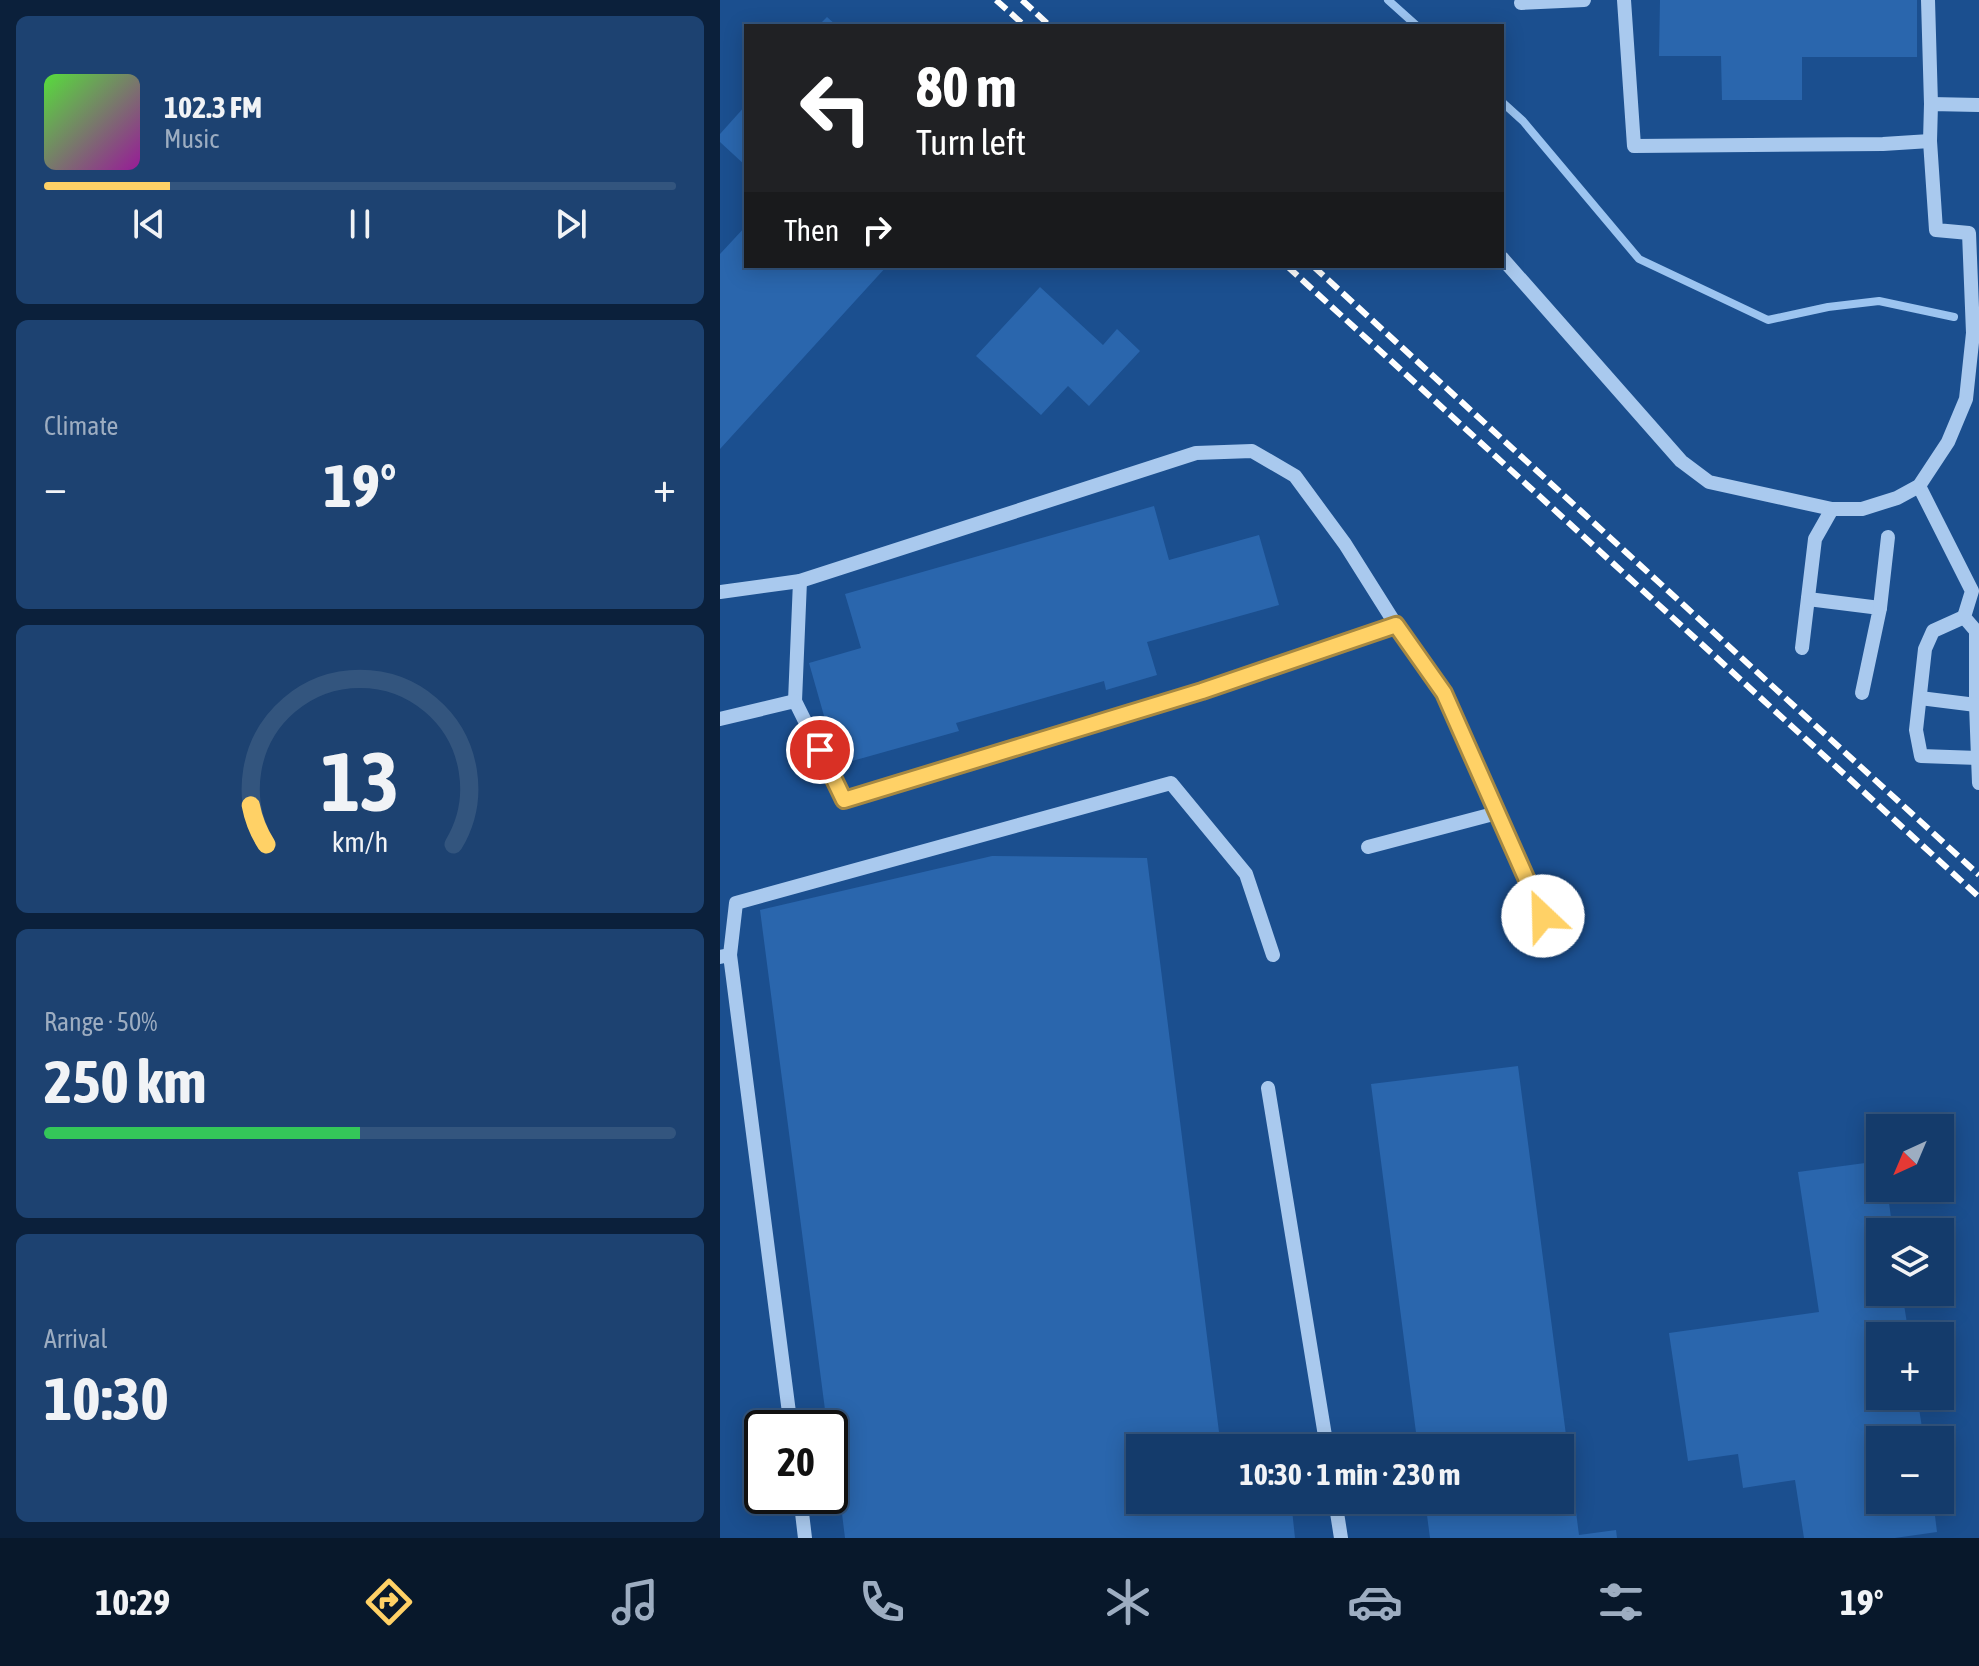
<!DOCTYPE html>
<meta charset="utf-8">
<style>
:root{--surface:#143b6b;--page:#1d4271;--text:#f1f3f6;--muted:#9dadc1;--line:#33557e;--accent:#ffd166}
body{margin:0;font-family:"Asap Condensed",sans-serif;background:var(--page);color:var(--text);height:100vh;display:flex;flex-direction:column;font-size:30px;white-space:nowrap}
*{box-sizing:border-box;margin:0}
p{font-size:26px;color:var(--muted)}
.icon{flex:none;width:44px;height:44px;fill:none;stroke:currentColor;stroke-width:2;stroke-linecap:round;stroke-linejoin:round}
.map{position:relative;flex:1;overflow:hidden}
.side{display:flex;flex-direction:column;gap:16px;padding:16px;background:#0b203b;width:720px}
.side>*{flex:none}
.hud{position:absolute;left:24px;top:24px;width:760px;height:244px;border-radius:0px;box-shadow:0 4px 20px #0003,0 0 0 2px var(--line);background:#202124;color:#fff;overflow:hidden}
.needle{width:52px;rotate:224deg}
.controls{position:absolute;left:1146px;top:1114px;display:grid;gap:16px}
.controls a{display:grid;place-items:center;width:88px;height:88px;border-radius:0px;background:var(--surface);box-shadow:0 4px 20px #0003,0 0 0 2px var(--line);font-size:40px}
.speed{position:absolute;left:24px;top:1410px;display:flex;gap:16px;font-size:40px;font-weight:700;text-align:center}
.speed>*{display:grid;place-content:center;width:104px;height:104px;border-radius:50%;background:var(--surface);box-shadow:0 4px 20px #0003,0 0 0 2px var(--line);line-height:1}
.speed .limit{border:4px solid #111;border-radius:12px;background:#fff;color:#111}
.pin{position:absolute;display:grid;place-items:center;width:68px;height:68px;color:#fff;margin:-34px;border:4px solid #fff;border-radius:50%;box-shadow:0 2px 8px #0007}
.me{position:absolute;width:88px;margin:-44px;rotate:336deg;stroke-linejoin:round;filter:drop-shadow(0 0 6px #0008)}
.turn{display:flex;align-items:center;gap:28px;height:168px;padding:0 40px;font-size:36px}
.turn .icon{width:104px;height:104px;stroke-width:2.5}
.turn b{display:block;font-size:56px;line-height:68px}
.then{display:flex;align-items:center;height:76px;padding:0 40px;background:#0003;gap:16px;font-size:30px}
.big{font-size:60px;font-weight:700;line-height:1.1}
.side .tile{flex:1;display:flex;flex-direction:column;justify-content:center;gap:12px;min-width:0;padding:0 28px;border-radius:12px;background:var(--page)}
.side .dial{align-items:center;gap:0}
.dial svg{height:208px;overflow:visible;fill:none;stroke:var(--line);stroke-width:7;stroke-linecap:round;text-anchor:middle}
.dial text{fill:var(--text);stroke:none}
.song{display:flex;align-items:center;gap:24px}
.cover{width:96px;height:96px;border-radius:12px;background:linear-gradient(135deg,hsl(110 70% 55%),hsl(300 70% 35%))}
.played{height:8px;border-radius:4px;background:linear-gradient(90deg,var(--accent) 20%,var(--line) 20%)}
.keys{display:flex;justify-content:space-around;direction:ltr}
.heat{display:flex;justify-content:space-between;align-items:center;font-size:44px;direction:ltr}
.charge{height:12px;border-radius:6px;background:linear-gradient(90deg,#34c759 50%,var(--line) 0)}
.trip{position:absolute;left:406px;top:1434px;width:448px;height:80px;border-radius:0px;background:var(--surface);box-shadow:0 4px 20px #0003,0 0 0 2px var(--line);font-weight:700;line-height:80px;text-align:center}
.tab-bar{display:flex;height:128px;justify-content:space-around;align-items:center;background:#08182b;color:var(--muted)}
.tab-bar .icon{width:56px;height:56px}
.tab-bar .active{color:var(--accent)}
.tab-bar b{font-size:36px;color:var(--text)}
main{display:flex;flex:1;min-height:0}
.map>svg:first-child{display:block}
.lines{fill:none;stroke-linecap:round;stroke-linejoin:round}
.stream{stroke:#9cc4f0;stroke-width:8}
.building{fill:#2a66ad}
.minor{stroke:#a9c9ee;stroke-width:14}
.rail{stroke:#fff;stroke-width:6;stroke-dasharray:14 6;stroke-linecap:butt}
.route-casing{stroke:#a68842;stroke-width:20}
.route{stroke:#ffd166;stroke-width:14}
</style>
<main>
<section class="side">
<div class="tile">
<div class="song"><i class="cover"></i><div><b>102.3 FM</b><p>Music</p></div></div>
<div class="played"></div>
<div class="keys"><svg class="icon" aria-label="previous" viewBox="0 0 24 24"><path d="M18 5L8 12l10 7zM5 5v14"/></svg><svg class="icon" aria-label="pause" viewBox="0 0 24 24"><path d="M8 5v14M16 5v14"/></svg><svg class="icon" aria-label="next" viewBox="0 0 24 24"><path d="M6 5l10 7-10 7zM19 5v14"/></svg></div>
</div>
<div class="tile"><p>Climate</p>
<div class="heat"><a>−</a><b class="big">19°</b><a>+</a></div>
</div>
<div class="tile dial"><svg viewBox="0 0 100 80">
<path d="M14 69A42 42 0 1 1 86 69"/>
<path d="M14 69A42 42 0 0 1 8 54" stroke="#ffd166"/>
<text x="50" y="56" font-size="32" font-weight="700">13</text>
<text x="50" y="72" font-size="11">km/h</text>
</svg></div>
<div class="tile"><p>Range · 50%</p><b class="big">250 km</b><div class="charge"></div></div>
<div class="tile"><p>Arrival</p><b class="big">10:30</b></div>
</section>
<div class="map">
<svg width="1259" height="1538" viewBox="0 0 1259 1538">
<rect width="100%" height="100%" fill="#1b4f8f"/>
<g class="lines">
<!-- stream -->
<g class="stream">
<polyline points="668,0 697,26"/>
<polyline points="782,102 803,121 919,259 1048,320 1108,307 1159,301 1234,317"/>
</g>
</g>
<!-- building -->
<g class="building">
<polygon points="940,0 1197,0 1197,57 1082,57 1082,100 1002,100 1001,56 939,56"/>
<polygon points="107,17 117,26 98,26"/>
<polygon points="26,105 26,166 0,142 0,134"/>
<polygon points="26,226 26,266 167,266 0,449 0,254"/>
<polygon points="320,287 383,345 397,329 420,351 369,406 348,386 321,415 256,356"/>
<polygon points="434,506 449,560 539,535 559,605 427,642 437,675 386,690 384,681 236,723 239,731 118,765 89,663 141,648 125,594"/>
<polygon points="272,856 427,858 501,1448 420,1448 420,1500 571,1500 575,1538 125,1538 111,1424 107,1425 40,910"/>
<polygon points="798,1066 859,1535 896,1530 897,1538 710,1538 705,1500 840,1500 840,1448 698,1448 651,1084"/>
<polygon points="1160,1161 1160,1188 1167,1188 1173,1232 1160,1232 1160,1292 1182,1292 1189,1336 1160,1336 1160,1396 1197,1396 1204,1440 1160,1440 1160,1500 1213,1500 1217,1532 1175,1538 1084,1538 1075,1480 1023,1488 1018,1454 968,1461 949,1333 1099,1312 1078,1172"/>
</g>
<g class="lines">
<!-- minor -->
<g class="minor">
<polyline points="904,0 914,146 1163,144 1210,141"/>
<polyline points="1208,0 1211,104"/>
<polyline points="801,3 864,0"/>
<polyline points="782,258 961,461 989,482 1112,509"/>
<polyline points="1199,486 1252,591 1244,617 1256,631 1256,705 1259,783"/>
<polyline points="0,592 80,581 476,453 532,451 575,476 625,544 676,625"/>
<polyline points="1088,599 1160,608 1142,693"/>
<polyline points="1160,608 1168,537"/>
<polyline points="1244,617 1213,631 1205,649 1196,730 1201,756 1258,758"/>
<polyline points="1082,648 1095,539 1112,509 1142,509 1177,498 1199,486 1228,442 1246,399 1253,333 1249,233 1216,230 1210,141 1211,104 1259,105"/>
<polyline points="1200,698 1256,705"/>
<polyline points="75,701 80,581"/>
<polyline points="0,719 75,701 124,800 482,691 676,625 724,693 823,916"/>
<polyline points="648,847 777,813"/>
<polyline points="10,955 16,903 451,783 526,874 553,955"/>
<polyline points="0,957 10,955 71,1428"/>
<polyline points="548,1088 607,1448"/>
<polyline points="80,1496 85,1538"/>
<polyline points="615,1500 621,1538"/>
</g>
<!-- rail -->
<g class="rail">
<polyline points="276,0 305,26"/>
<polyline points="302,0 330,26"/>
<polyline points="567,266 1259,897"/>
<polyline points="593,266 1259,875"/>
</g>
</g>
<g class="lines">
<defs>
<polyline id="route" points="100,750 124,800 482,691 676,625 724,693 823,916"/>
</defs>
<!-- route casing -->
<use href="#route" class="route-casing"/>
<!-- route -->
<use href="#route" class="route"/>
</g>
</svg>
<div class="controls">
<a><svg class="needle" viewBox="-14 -14 28 28"><path d="M0-13l5 13h-10z" fill="#e53935"/><path d="M0 13l5-13h-10z" fill="#9dadc1"/></svg></a>
<a><svg class="icon" aria-label="layers" viewBox="0 0 24 24"><path d="M12 4l9 5-9 5-9-5zM3 14l9 5 9-5"/></svg></a>
<a>+</a>
<a>−</a>
</div>
<div class="speed"><div class="limit">20</div></div>
<div class="pin" style="left:100px;top:750px;background:#d93025"><svg class="icon" aria-label="arrive" viewBox="0 0 24 24"><path d="M6 21V4h12l-3 4 3 4H6"/></svg></div>
<svg class="me" style="left:823px;top:916px" viewBox="-20 -20 40 40"><circle r="19" fill="#fff"/><path d="M0-13L10 11 0 6-10 11z" fill="#ffd166"/></svg>
<div class="trip">10:30 · 1 min · 230 m</div>
<div class="hud">
<div class="turn"><svg class="icon" aria-label="left" viewBox="0 0 24 24"><path d="M17 20v-9H6M10 6l-5 5 5 5"/></svg><div><b>80 m</b>Turn left</div></div>
<div class="then">Then<svg class="icon" aria-label="right" viewBox="0 0 24 24"><path d="M7 20v-9h11M14 6l5 5-5 5"/></svg></div>
</div>
</div>
</main>
<nav class="tab-bar">
<b>10:29</b>
<svg class="icon active" aria-label="directions" viewBox="0 0 24 24"><path d="M12 3l9 9-9 9-9-9zM9 14v-3h6M13 9l2 2-2 2"/></svg>
<svg class="icon" aria-label="music" viewBox="0 0 24 24"><path d="M9 18V5l10-2v13"/><circle cx="6" cy="18" r="3"/><circle cx="16" cy="16" r="3"/></svg>
<svg class="icon" aria-label="phone" viewBox="0 0 24 24"><path d="M5 4h4l2 5-3 2q2 4 5 5l2-3 5 2v4C11 20 4 13 5 4z"/></svg>
<svg class="icon" aria-label="climate" viewBox="0 0 24 24"><path d="M12 3v18M4 7l16 10M4 17L20 7"/></svg>
<svg class="icon" aria-label="car" viewBox="0 0 24 24"><path d="M5 17H2v-5l4-1 3-4h7l3 4 3 1v5h-3M9 17h6M6 11h13"/><circle cx="7" cy="17" r="2"/><circle cx="17" cy="17" r="2"/></svg>
<svg class="icon" aria-label="filters" viewBox="0 0 24 24"><path d="M4 7h16M4 17h16"/><circle cx="9" cy="7" r="2"/><circle cx="15" cy="17" r="2"/></svg>
<b>19°</b>
</nav>
